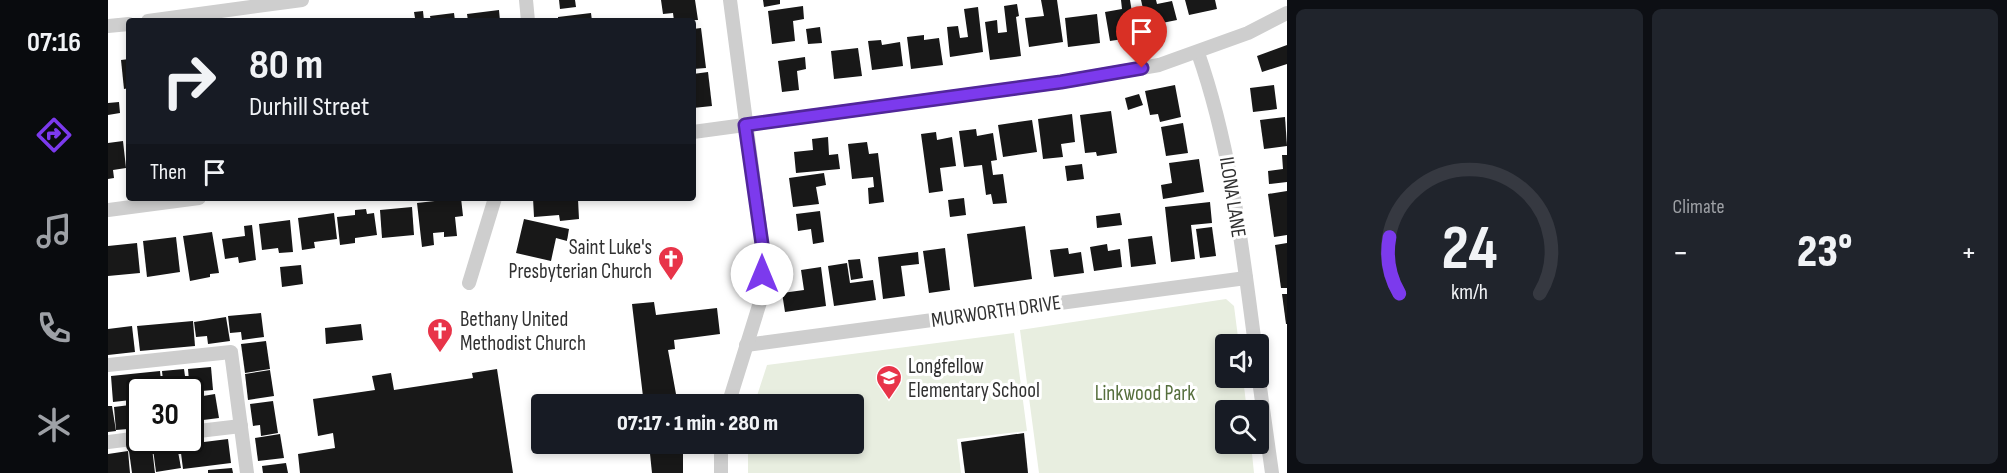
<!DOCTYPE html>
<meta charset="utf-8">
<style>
:root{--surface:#171b24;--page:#20242c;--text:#f1f3f6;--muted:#9ea1a6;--line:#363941;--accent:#7c3aed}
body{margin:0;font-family:"Sofia Sans Condensed",sans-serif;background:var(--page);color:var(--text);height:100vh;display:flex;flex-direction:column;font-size:22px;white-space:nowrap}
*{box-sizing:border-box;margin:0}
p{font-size:20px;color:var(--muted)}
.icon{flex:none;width:33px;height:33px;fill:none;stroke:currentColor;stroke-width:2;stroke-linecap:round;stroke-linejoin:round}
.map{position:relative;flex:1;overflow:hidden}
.panel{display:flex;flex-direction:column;gap:9px;padding:9px;background:#0d0f14;width:720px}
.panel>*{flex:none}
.banner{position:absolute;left:18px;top:18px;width:570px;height:183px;border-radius:6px;box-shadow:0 3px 9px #0003;background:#171b24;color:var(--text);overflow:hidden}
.controls{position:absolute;left:1107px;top:334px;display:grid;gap:12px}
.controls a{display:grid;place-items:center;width:54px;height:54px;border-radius:6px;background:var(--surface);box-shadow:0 3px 9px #0003;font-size:30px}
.speed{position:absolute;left:18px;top:376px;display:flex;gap:12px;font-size:30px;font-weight:700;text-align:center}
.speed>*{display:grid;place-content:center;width:78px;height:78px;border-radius:50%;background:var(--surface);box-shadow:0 3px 9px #0003;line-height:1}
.speed .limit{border:3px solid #111;border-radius:9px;background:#fff;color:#111}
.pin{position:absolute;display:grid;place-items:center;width:51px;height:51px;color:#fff;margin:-62px -26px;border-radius:50% 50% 50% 0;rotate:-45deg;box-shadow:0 0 6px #0007}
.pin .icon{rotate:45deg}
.me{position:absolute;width:66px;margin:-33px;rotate:0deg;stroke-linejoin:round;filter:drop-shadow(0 0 4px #0008)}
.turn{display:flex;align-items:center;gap:21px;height:126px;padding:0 24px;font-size:27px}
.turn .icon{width:78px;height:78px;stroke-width:2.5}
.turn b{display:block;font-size:42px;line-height:51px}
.then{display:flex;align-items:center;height:57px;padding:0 24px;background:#0003;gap:12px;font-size:22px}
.big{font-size:45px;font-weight:800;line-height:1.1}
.panel .tile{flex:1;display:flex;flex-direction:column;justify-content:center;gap:9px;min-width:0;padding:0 21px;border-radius:9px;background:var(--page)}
.panel .dial{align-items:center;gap:0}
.dial svg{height:156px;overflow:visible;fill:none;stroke:var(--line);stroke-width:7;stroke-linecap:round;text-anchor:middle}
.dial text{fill:var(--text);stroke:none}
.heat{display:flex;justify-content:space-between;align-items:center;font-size:33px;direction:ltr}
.panel .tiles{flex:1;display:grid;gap:9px;grid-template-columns:repeat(2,1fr)}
.trip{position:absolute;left:423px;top:394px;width:333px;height:60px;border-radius:6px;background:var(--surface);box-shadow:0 3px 9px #0003;font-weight:800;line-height:60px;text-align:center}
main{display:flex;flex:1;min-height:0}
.dock{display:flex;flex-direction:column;width:108px;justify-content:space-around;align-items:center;background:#090b0e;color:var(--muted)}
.dock .icon{width:42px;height:42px}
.dock .selected{color:var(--accent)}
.dock b{font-size:27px;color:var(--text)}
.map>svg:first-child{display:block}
.green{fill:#e8eee0}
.building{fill:#181818}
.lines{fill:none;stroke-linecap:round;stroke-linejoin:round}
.street{stroke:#cecece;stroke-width:14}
.route-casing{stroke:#51269a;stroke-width:15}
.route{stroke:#7c3aed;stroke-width:10}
.labels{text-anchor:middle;stroke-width:6;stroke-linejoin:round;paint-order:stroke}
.street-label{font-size:21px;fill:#313131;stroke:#fff}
.poi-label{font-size:21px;fill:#313131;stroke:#fff;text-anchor:start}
.park-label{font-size:21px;fill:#566f3d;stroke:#fff}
</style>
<main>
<nav class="dock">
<b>07:16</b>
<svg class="icon selected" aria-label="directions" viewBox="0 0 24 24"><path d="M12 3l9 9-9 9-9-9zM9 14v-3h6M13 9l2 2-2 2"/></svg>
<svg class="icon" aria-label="music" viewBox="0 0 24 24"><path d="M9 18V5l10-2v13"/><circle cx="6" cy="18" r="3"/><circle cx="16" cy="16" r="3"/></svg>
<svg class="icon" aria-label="phone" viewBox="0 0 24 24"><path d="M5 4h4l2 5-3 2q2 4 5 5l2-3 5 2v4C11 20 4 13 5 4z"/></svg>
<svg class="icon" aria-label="climate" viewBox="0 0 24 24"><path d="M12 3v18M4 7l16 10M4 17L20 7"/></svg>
</nav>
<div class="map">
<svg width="1179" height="473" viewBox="0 0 1179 473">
<rect width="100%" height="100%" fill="#fff"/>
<!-- green -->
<g class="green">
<polygon points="1118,299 1126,306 1131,345 1118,345 1118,378 1135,378 1139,411 1118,411 1118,444 1143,444 1146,473 931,473 912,330"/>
<polygon points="906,333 919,431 849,439 853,473 640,473 640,444 746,444 746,405 646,405 659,365"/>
</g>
<!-- building -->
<g class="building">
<polygon points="451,0 467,0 468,7 452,9"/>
<polygon points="553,0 587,0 590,20 566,21 565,13 555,14"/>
<polygon points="655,0 672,0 672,4 656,7"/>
<polygon points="933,0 949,0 955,42 921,47 917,18 936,16"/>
<polygon points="1013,0 1022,0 1028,37 1002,41 997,12 1014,9"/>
<polygon points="1033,0 1048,0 1049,4 1064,1 1069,20 1039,26"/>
<polygon points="1077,0 1107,0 1109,9 1081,15"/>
<polygon points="909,4 911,16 908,17 913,56 882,60 877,22 889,20 890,33 899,32 896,6"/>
<polygon points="695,6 696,19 685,21 687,41 664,44 660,11"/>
<polygon points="870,7 875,52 842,57 839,27 850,26 852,38 860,37 856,9"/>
<polygon points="391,10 392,21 360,21 359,14"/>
<polygon points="315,11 316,21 293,21 307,18 306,12"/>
<polygon points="346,13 347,21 323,21 322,16"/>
<polygon points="483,13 484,21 450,21 450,17"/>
<polygon points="989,14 992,43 960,47 957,18"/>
<polygon points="712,27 714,43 700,44 698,29"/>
<polygon points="593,28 598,68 585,69 585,29"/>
<polygon points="816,35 816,40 831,38 835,65 803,69 799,37"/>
<polygon points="773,40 774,45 792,42 795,66 764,70 760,41"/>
<polygon points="1179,45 1179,64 1154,72 1149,56"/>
<polygon points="750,48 754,76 726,79 723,51"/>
<polygon points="697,57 698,69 689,71 691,90 674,92 670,61"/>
<polygon points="21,59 21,88 16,89 13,60"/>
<polygon points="600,72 604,106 585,108 585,74"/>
<polygon points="1067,85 1073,117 1052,122 1050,114 1042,115 1037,91"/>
<polygon points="1166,85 1169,109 1145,112 1142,88"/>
<polygon points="1031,94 1035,105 1020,110 1017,98"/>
<polygon points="11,102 12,113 0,115 0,103"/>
<polygon points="1003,111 1009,153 989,156 988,152 977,153 972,115"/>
<polygon points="964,114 967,142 953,144 955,157 935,159 930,119"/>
<polygon points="1177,117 1179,146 1156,149 1152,120"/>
<polygon points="924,120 929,152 895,157 890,125"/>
<polygon points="1075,123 1080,153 1058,156 1053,127"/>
<polygon points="868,129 869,136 885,133 889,160 883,161 885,175 895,174 899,203 885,204 883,194 878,195 874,165 856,167 851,131"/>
<polygon points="828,132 829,140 844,137 848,166 832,168 835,191 821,193 813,134"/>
<polygon points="720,137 721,155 730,154 732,169 688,173 686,152 705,150 704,139"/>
<polygon points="15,141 18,168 5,170 6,178 0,179 0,143"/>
<polygon points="759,142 761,154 770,153 776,202 761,204 760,188 766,187 765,177 744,179 740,144"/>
<polygon points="1174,155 1179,155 1179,182 1161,184 1160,171 1175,169"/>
<polygon points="1091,159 1096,192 1055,199 1053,185 1064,183 1061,163"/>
<polygon points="974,164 976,179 959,181 957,166"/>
<polygon points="716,173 718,185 708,187 711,204 685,207 681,178"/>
<polygon points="1179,191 1179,235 1166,237 1160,194"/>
<polygon points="353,198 355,216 347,217 349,236 336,237 336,232 325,233 326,245 314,247 309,203"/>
<polygon points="425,198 470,199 471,219 452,221 451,215 426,217"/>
<polygon points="856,198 858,215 842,217 840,200"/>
<polygon points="1102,202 1104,223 1083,225 1087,259 1063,262 1057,207"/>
<polygon points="304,207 306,235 274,238 272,210"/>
<polygon points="258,209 259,214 266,213 269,235 247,238 247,243 232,245 229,217 247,215 247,210"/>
<polygon points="712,211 716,242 705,244 703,229 690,231 688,214"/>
<polygon points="226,213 229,239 206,242 207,248 194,250 190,218"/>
<polygon points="1012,213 1014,225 989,228 988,216"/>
<polygon points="416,219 461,229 459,241 448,238 443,261 408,253"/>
<polygon points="182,220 185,252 171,253 170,248 154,250 151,224"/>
<polygon points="144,225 148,260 131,263 130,257 117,259 114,239 137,236 136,226"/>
<polygon points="917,226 924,279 866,287 859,234"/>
<polygon points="1104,227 1108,256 1092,258 1088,229"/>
<polygon points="104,232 111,273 102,274 102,277 82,281 75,236"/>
<polygon points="1044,236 1048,264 1023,267 1020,239"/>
<polygon points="68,237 72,272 39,277 35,241"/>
<polygon points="29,243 32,273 0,276 0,246"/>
<polygon points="1179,243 1179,288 1173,288 1167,245"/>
<polygon points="999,244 1000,251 1012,249 1014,267 986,271 982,247"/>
<polygon points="837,248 842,290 821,293 815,251"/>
<polygon points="960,248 961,254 973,252 976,273 946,277 942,250"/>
<polygon points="810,252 811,264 793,266 797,296 775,299 770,257"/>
<polygon points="752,259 755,278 743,280 740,260"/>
<polygon points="739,263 742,283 765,280 768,300 726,306 720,266"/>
<polygon points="193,265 195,284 174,287 172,267"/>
<polygon points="713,267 718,306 677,312 674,293 696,290 693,270"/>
<polygon points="1174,294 1179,294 1179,324 1178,324"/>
<polygon points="546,302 548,315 609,308 612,334 566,340 567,349 560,350 570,405 536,405 524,304"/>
<polygon points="153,313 156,337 134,340 133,332 122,333 120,316"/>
<polygon points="118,317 122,341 100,344 99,336 88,337 86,322"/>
<polygon points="85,321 87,346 32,351 29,326"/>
<polygon points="253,324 255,340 218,344 217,328"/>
<polygon points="24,326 27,352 0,355 0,329"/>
<polygon points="158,341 162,369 137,373 133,344"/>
<polygon points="103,367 105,390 82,392 80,369"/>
<polygon points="76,369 79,390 56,390 54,371"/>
<polygon points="389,369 405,473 192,473 190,454 227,448 225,433 210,436 205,399 267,390 264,376 283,373 286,390 365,378 364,373"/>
<polygon points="162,370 166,396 140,400 137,374"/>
<polygon points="52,371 54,390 32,390 32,399 5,402 3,376"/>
<polygon points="107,394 111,418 87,421 83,398"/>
<polygon points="165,401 170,433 153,436 152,425 145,426 142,404"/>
<polygon points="30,404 32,428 8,430 6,407"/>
<polygon points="0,406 4,406 8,431 0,432"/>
<polygon points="916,433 920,473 857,473 853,442"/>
<polygon points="172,434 176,458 150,461 147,438"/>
<polygon points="120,439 123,463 75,469 72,445"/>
<polygon points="541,444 575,444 575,473 544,473"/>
<polygon points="69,446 73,468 48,472 45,449"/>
<polygon points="44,448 47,473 24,473 21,451"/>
<polygon points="20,451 22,473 0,473 0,454"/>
<polygon points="178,463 180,473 155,473 154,466"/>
<polygon points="124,468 125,473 100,473 100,470"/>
</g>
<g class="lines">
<!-- street -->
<g class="street">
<polyline points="418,0 420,21"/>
<polyline points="40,21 194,0"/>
<polyline points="0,26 21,24"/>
<path d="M1090 53C1123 147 1134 247 1147 345"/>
<polyline points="585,132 953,82 1051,65 1140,33 1179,13"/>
<polyline points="0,210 91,198"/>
<polyline points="361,283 387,198"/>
<polyline points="638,345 1138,278"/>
<polyline points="0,365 123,352 139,473"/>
<polyline points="1150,373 1164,473"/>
<polyline points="620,405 653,299 655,251 622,0"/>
<polyline points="82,432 133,426"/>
<polyline points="0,442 32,438"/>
<polyline points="613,444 613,473"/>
</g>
</g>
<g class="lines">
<defs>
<polyline id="route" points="654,274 655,251 637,125 953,82 1034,68"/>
</defs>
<!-- route casing -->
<use href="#route" class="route-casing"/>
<!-- route -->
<use href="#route" class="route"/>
</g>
<!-- icons -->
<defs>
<symbol id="church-pin" viewBox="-11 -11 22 30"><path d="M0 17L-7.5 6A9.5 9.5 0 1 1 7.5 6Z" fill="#e83449" stroke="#fff"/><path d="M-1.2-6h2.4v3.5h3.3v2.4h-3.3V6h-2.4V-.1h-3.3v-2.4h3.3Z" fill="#fff"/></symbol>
<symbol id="school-pin" viewBox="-11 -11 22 30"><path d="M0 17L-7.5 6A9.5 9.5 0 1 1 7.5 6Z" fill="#e83449" stroke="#fff"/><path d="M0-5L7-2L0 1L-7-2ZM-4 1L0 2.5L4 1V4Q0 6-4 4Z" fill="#fff"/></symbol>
</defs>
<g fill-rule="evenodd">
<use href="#church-pin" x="548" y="244" width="30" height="40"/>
<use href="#church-pin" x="317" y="316" width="30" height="40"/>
<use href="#school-pin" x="766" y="363" width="30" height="40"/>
</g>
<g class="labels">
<!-- street labels -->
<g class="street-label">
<text transform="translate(1125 197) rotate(81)" y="7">ILONA LANE</text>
<text transform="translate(888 311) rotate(-8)" y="7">MURWORTH DRIVE</text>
</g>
<!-- poi labels -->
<g class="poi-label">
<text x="544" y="254" text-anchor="end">Saint Luke's<tspan x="544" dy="24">Presbyterian Church</tspan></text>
<text x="352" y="326">Bethany United<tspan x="352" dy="24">Methodist Church</tspan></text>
<text x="800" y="373">Longfellow<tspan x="800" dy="24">Elementary School</tspan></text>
</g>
<!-- park labels -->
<g class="park-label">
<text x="1037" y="400">Linkwood Park</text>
</g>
</g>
</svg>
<div class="controls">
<a><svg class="icon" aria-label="sound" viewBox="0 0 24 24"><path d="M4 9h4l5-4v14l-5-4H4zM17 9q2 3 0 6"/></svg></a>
<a><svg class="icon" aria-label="search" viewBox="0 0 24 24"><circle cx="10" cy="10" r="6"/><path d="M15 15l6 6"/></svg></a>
</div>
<div class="speed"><div class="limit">30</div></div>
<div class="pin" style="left:1034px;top:68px;background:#d93025"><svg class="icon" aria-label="arrive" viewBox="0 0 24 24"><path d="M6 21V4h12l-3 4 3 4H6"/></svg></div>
<svg class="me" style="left:654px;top:274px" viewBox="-20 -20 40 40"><circle r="19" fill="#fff"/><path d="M0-13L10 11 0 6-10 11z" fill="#7c3aed"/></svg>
<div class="trip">07:17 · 1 min · 280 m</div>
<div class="banner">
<div class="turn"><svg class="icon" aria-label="right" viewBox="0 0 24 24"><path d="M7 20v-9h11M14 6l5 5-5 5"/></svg><div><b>80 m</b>Durhill Street</div></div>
<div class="then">Then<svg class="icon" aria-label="arrive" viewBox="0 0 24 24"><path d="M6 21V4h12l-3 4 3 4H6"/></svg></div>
</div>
</div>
<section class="panel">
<div class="tiles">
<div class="tile dial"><svg viewBox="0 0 100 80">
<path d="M14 69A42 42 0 1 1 86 69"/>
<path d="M14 69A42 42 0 0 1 9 40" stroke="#7c3aed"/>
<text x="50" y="56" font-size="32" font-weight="700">24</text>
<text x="50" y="72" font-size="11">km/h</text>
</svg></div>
<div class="tile"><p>Climate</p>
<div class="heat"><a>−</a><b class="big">23°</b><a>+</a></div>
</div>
</div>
</section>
</main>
